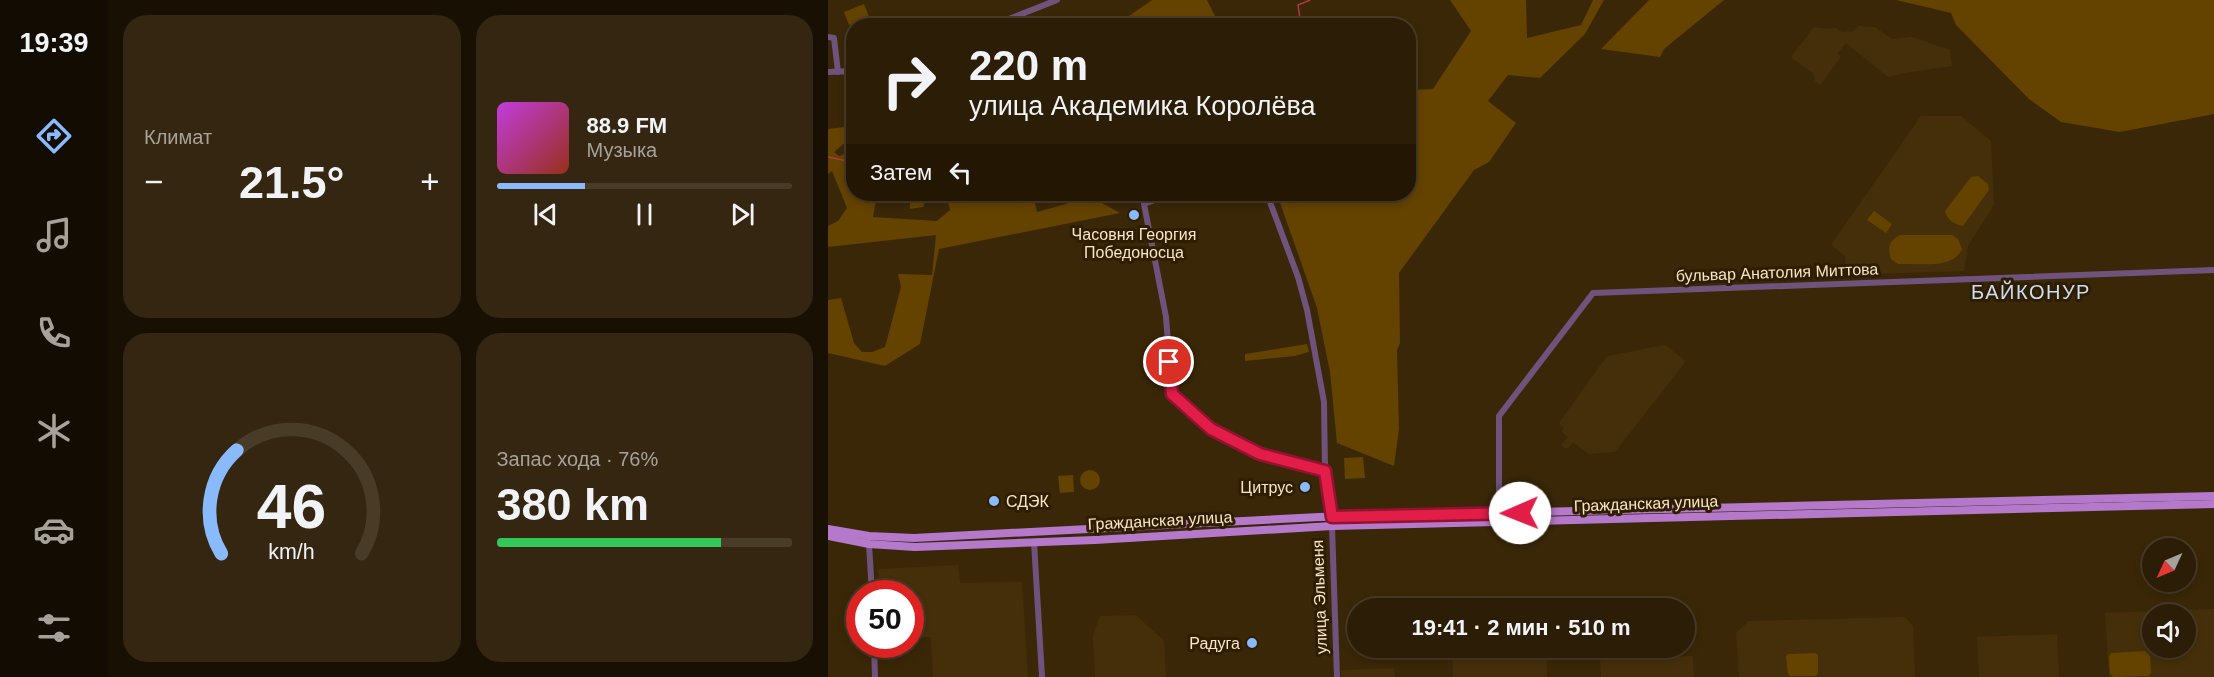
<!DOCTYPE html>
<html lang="ru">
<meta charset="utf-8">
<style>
:root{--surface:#2c1d06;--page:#342610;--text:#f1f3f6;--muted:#a6a29b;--line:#483b28;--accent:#89bafc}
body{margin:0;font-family:Helvetica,sans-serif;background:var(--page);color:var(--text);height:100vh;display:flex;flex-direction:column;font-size:22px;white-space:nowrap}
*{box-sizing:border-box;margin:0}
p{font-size:20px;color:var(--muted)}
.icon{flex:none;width:33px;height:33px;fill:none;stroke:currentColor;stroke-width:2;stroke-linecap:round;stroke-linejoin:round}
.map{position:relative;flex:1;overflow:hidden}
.side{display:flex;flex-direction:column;gap:15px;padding:15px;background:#181003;width:720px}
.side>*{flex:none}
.hud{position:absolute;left:18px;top:18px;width:570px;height:183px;border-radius:24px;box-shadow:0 3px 9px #0003,0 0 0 2px var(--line);background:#2c1d06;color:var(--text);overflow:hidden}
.needle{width:39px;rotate:226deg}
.buttons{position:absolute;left:1314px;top:538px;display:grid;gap:12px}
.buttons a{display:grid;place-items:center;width:54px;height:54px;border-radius:50%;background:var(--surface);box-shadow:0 3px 9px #0003,0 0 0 2px var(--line);font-size:30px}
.speed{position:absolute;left:18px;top:580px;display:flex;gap:12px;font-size:30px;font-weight:700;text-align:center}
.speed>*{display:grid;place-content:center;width:78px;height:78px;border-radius:50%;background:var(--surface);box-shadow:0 3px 9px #0003,0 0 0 2px var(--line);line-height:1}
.speed .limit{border:9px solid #d22;background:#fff;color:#111}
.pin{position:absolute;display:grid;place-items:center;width:51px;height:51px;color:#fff;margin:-26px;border:3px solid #fff;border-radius:50%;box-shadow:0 2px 6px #0007}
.me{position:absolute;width:66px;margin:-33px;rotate:269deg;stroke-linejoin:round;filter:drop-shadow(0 0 4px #0008)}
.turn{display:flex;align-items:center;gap:21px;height:126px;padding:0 24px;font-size:27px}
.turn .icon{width:78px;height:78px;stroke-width:2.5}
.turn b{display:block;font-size:42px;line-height:51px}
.then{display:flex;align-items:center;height:57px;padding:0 24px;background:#0003;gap:12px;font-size:22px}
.big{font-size:45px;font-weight:800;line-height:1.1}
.side .card{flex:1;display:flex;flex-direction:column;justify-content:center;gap:9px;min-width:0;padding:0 21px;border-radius:24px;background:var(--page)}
.side .dial{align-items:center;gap:0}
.dial svg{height:156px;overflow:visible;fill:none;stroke:var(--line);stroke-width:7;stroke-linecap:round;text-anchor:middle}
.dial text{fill:var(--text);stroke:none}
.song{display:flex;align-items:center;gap:18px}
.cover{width:72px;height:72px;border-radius:9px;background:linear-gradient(135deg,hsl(290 70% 55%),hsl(10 70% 35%))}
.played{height:6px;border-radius:3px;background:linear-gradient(90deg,var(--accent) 30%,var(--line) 30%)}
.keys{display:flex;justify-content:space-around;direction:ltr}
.heat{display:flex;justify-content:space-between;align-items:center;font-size:33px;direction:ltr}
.charge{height:9px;border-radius:4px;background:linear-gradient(90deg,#34c759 76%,var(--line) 0)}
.side .tiles{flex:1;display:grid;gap:15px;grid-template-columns:repeat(2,1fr)}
.trip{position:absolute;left:519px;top:598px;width:348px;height:60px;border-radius:30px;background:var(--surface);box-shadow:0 3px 9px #0003,0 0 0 2px var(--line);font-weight:800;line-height:60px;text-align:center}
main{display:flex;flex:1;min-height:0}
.menu{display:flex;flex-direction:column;width:108px;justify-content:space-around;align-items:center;background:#120c02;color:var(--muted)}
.menu .icon{width:42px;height:42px}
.menu .current{color:var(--accent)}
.menu b{font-size:27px;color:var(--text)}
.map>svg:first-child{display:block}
.built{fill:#452f0b;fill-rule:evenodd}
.green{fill:#644200}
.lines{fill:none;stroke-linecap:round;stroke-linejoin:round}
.stream{stroke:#b13648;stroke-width:1.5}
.minor{stroke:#70537c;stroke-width:6}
.major{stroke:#b579cc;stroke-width:8}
.route-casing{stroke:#92132f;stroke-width:15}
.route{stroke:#e11d48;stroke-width:10}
.poi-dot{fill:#89bafc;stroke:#2f1d00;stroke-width:2}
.labels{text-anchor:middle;stroke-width:6;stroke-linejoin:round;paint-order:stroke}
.poi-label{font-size:16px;fill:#f9e5c8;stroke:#2f1d00;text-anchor:end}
.street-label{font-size:16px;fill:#f9e5c8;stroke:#2f1d00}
.quarter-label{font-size:20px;letter-spacing:1.5px;fill:#ccdef7;stroke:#2f1d00}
</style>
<main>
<nav class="menu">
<b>19:39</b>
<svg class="icon current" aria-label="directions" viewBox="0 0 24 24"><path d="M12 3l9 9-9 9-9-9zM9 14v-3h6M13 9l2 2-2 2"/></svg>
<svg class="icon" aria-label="music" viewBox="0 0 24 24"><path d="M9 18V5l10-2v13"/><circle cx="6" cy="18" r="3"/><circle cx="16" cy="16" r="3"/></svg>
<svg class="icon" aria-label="phone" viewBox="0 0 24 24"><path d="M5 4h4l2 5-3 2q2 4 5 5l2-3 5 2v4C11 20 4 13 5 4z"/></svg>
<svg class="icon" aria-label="climate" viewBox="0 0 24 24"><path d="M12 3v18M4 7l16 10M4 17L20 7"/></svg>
<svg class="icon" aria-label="car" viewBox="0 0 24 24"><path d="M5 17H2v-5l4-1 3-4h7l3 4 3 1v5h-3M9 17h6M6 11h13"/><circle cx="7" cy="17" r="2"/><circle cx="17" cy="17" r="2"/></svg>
<svg class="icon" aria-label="filters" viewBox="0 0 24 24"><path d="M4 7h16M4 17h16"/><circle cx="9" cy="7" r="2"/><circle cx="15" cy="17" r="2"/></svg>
</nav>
<section class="side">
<div class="tiles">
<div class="card"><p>Климат</p>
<div class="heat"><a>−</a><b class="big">21.5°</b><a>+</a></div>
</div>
<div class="card">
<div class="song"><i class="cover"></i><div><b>88.9 FM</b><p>Музыка</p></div></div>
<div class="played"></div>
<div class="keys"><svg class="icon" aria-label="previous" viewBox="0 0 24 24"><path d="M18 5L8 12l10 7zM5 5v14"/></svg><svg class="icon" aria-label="pause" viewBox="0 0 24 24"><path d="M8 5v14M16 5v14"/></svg><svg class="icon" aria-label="next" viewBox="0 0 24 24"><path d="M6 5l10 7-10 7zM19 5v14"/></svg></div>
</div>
<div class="card dial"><svg viewBox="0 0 100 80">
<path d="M14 69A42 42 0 1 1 86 69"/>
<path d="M14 69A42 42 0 0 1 22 16" stroke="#89bafc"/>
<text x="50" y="56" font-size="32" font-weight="700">46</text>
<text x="50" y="72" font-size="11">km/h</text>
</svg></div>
<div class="card"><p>Запас хода · 76%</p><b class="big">380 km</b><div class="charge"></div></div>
</div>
</section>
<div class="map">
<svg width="1386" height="677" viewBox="0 0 1386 677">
<rect width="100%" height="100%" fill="#3a2708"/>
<!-- built -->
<g class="built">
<polygon points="1030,26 1047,27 1064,39 1084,37 1122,50 1124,66 1076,73 1060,77 1018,43 1009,54 1013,57 992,85 987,81 985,73 963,57 986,27 1000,29 1008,28 1014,32 1026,31"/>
<polygon points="1093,116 1133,116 1163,141 1166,205 1140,246 1136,271 1018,275 1017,256 1003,245"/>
<polygon points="837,345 858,361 787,452 761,454 745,442 739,449 733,445 740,437 733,431 736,428 731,424 733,420 779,356"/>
<polygon points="130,565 132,583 194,582 200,677 105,677 103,637 83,638 82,594 51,594 50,569"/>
<path d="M1386 609V677H1281L1277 613ZM1324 615H1358V648H1324Z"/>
<polygon points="308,615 336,641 338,677 267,677 265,636 271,618 273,616"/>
<polygon points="1077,617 1085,626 1087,677 911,677 908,633 921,621"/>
<polygon points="1229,634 1231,677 1151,677 1149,637"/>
<polygon points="624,648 718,648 719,677 625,677"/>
<polygon points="865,656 866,677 773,677 772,659"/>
<polygon points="566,668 567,677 513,677 513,670"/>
</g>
<!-- green -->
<g class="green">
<polygon points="324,0 379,0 387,16 376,25 288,25"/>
<polygon points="622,0 698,0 699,38 753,25 765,0 776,0 757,34 712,78 680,75 660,101 688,123 661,162 646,170 571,273 572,343 569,350 571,429 566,466 509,443 502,372 489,308 449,194 580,194 581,90 605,89 643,31"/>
<polygon points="821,0 896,0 836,49 832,57 773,49"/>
<polygon points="1068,0 1386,0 1386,114 1292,132 1233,122 1201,99 1128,25 1123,13"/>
<polygon points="36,4 42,19 21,25 16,12"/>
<polygon points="25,126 25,136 6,152 11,156 25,151 26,194 49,194 45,217 109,221 122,210 120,201 99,197 95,207 82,209 82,194 205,194 209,212 263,197 292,213 111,249 92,344 57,366 0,353 0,300 13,298 26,343 34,352 44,352 57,347 73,287 70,274 104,275 108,235 0,247 0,226 10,221 19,208 4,171 0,174 0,129"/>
<path d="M1150 176 1160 184 1161 190 1135 226C1127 225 1118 219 1117 211L1143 177Z"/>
<polygon points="1046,211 1064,224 1058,233 1039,220"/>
<path d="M1072 235H1124L1130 239 1134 249C1125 270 1090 263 1070 264L1063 259C1059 247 1061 241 1072 235Z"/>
<polygon points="479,344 481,352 467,356 417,361 417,354"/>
<polygon points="535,457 537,478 517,479 516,458"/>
<circle cx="262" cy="480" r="10"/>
<polygon points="245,475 246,492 232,493 230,476"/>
<polygon points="1317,651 1322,656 1323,673 1320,676 1285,677 1282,674 1281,656 1283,653"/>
<polygon points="987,653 990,655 990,673 988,676 962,676 960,674 958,656 960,654"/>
</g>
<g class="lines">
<!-- stream -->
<g class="stream">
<polyline points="473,26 470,5 482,0"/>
<polyline points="0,157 19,161 26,169"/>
</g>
<!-- minor -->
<g class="minor">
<polyline points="163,26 229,0"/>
<polyline points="0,37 6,38 10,72"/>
<polyline points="0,72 26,71"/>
<polyline points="342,194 316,204 338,317 344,394 383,428 432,454 497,471"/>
<polyline points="439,194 470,277 479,310 496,402 497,471 504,517"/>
<polyline points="671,513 671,416 765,293 1386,270"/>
<polyline points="504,526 509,677"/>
<polyline points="206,542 214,677"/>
<polyline points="41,544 44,594"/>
<polyline points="46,645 47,677"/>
</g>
<!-- major -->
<g class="major">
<polyline points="0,529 41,536 86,538 491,517 1386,496"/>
<polyline points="0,536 41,544 87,547 267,540 504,526 1386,504"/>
</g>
</g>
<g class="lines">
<defs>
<polyline id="route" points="341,362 344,394 383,429 432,454 497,471 504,517 692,513"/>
</defs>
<!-- route casing -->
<use href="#route" class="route-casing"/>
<!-- route -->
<use href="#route" class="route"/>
</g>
<!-- markers -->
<g class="poi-dot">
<circle cx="306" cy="215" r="6"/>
<circle cx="477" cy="487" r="6"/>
<circle cx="166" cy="501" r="6"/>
<circle cx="424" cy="643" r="6"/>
</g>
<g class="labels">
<!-- poi labels -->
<g class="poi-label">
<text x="306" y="240" text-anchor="middle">Часовня Георгия<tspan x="306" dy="18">Победоносца</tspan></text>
<text x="465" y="493">Цитрус</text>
<text x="178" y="507" text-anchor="start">СДЭК</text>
<text x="412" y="649">Радуга</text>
</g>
<!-- street labels -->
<g class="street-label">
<text transform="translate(949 272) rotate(-2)" y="6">бульвар Анатолия Миттова</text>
<text transform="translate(818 503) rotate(-2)" y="6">Гражданская улица</text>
<text transform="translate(332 520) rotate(-3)" y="6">Гражданская улица</text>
<text transform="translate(491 597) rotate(-92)" y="6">улица Эльменя</text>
</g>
<!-- quarter labels -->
<g class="quarter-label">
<text x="1203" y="299">БАЙКОНУР</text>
</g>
</g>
</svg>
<div class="buttons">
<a><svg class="needle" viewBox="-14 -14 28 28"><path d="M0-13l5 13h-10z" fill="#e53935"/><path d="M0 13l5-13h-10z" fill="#a6a29b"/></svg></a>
<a><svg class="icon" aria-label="sound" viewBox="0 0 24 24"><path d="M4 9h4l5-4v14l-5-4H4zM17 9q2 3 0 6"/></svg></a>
</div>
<div class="speed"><div class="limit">50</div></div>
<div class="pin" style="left:341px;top:362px;background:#d93025"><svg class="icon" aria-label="arrive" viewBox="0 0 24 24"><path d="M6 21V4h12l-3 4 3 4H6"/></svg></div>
<svg class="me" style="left:692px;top:513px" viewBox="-20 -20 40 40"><circle r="19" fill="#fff"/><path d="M0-13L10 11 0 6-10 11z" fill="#e11d48"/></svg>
<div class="trip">19:41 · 2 мин · 510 m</div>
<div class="hud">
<div class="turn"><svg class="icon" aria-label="right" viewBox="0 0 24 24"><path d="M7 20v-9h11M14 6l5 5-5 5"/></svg><div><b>220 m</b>улица Академика Королёва</div></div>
<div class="then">Затем<svg class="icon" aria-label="left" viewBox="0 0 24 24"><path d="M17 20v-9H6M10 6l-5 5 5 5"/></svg></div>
</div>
</div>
</main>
